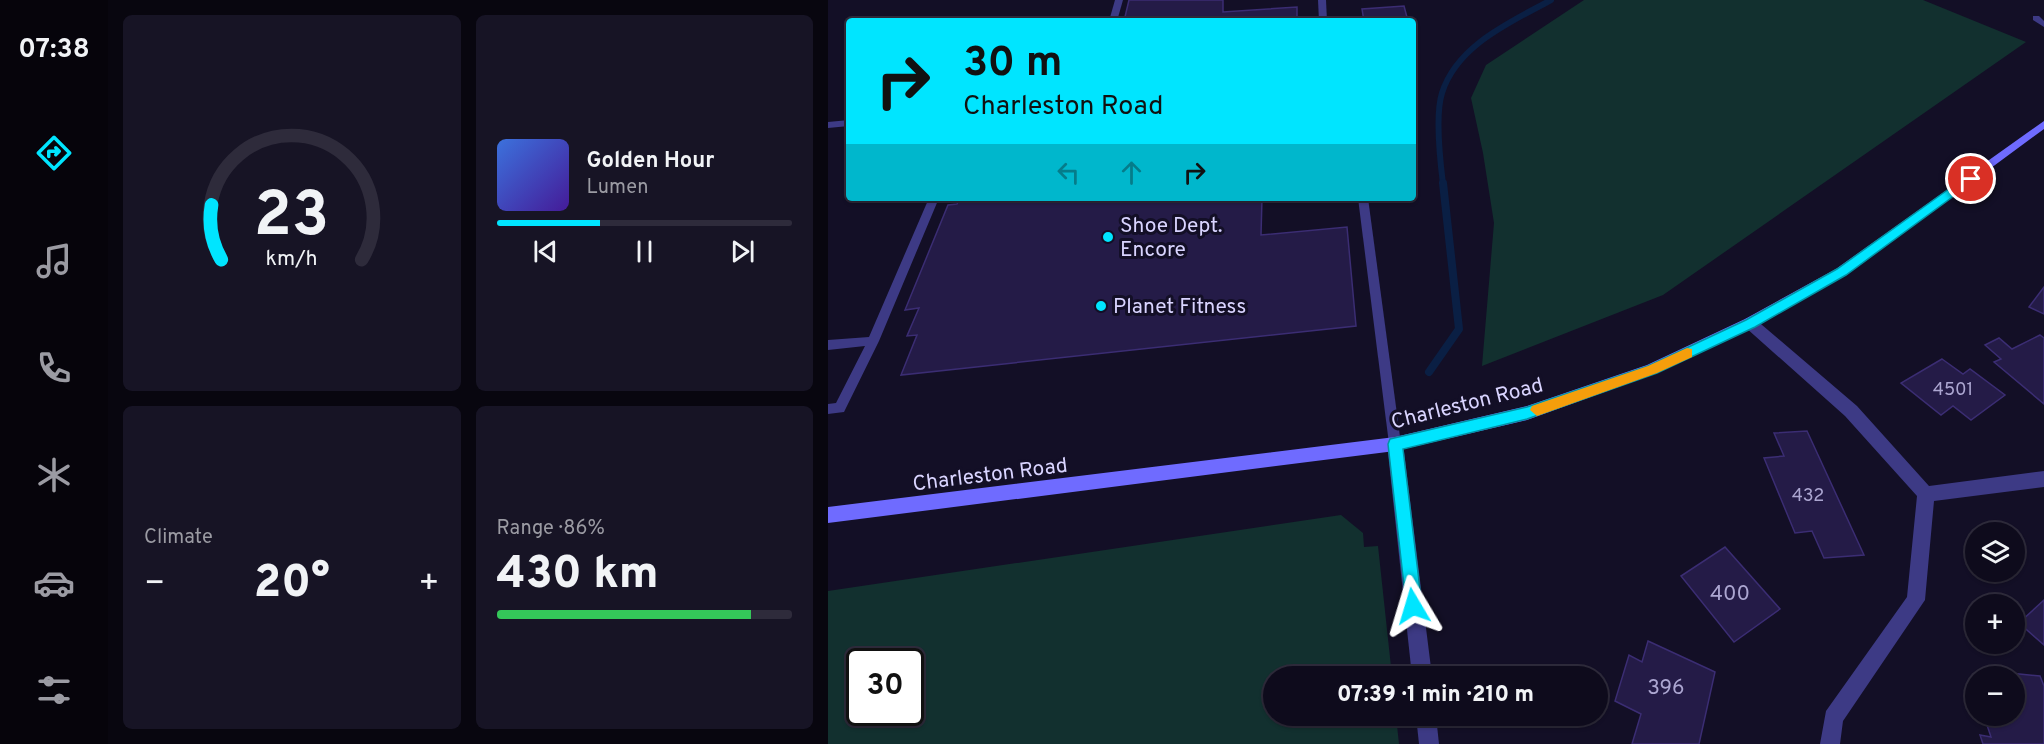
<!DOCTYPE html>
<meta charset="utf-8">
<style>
:root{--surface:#0e0b1c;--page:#171425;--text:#f1f3f6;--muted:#9b9ba3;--line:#2e2b3b;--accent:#00e5ff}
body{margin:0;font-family:Overpass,sans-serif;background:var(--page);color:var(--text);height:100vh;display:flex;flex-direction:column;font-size:22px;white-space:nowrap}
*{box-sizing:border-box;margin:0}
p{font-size:20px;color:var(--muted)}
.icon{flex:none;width:33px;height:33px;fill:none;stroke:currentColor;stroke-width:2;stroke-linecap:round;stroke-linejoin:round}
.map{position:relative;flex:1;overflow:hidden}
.details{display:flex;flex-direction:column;gap:15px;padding:15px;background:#08060f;width:720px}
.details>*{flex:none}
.guide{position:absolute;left:18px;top:18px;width:570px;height:183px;border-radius:6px;box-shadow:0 2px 4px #0004,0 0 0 2px var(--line);background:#00e5ff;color:#111;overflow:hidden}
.fabs{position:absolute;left:1137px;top:522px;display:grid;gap:12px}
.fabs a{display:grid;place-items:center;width:60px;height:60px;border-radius:50%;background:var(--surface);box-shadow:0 2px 4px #0004,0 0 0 2px var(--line);font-size:30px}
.speed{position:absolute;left:18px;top:648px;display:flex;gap:12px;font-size:30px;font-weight:700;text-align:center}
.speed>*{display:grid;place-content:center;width:78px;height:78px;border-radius:50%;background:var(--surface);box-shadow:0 2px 4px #0004,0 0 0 2px var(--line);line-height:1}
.speed .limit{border:3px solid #111;border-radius:9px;background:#fff;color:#111}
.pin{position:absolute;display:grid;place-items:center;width:51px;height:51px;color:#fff;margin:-26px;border:3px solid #fff;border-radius:50%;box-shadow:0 2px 6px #0007}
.me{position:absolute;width:66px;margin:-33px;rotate:353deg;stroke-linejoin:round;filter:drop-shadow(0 0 4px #0008)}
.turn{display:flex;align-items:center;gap:21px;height:126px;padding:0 18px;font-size:27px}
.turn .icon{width:78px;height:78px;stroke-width:2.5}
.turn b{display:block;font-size:42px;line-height:51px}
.lanes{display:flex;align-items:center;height:57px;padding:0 18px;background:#0003;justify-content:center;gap:30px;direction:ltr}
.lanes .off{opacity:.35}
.big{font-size:45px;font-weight:800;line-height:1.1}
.details .card{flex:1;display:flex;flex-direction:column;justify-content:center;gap:9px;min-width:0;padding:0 21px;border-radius:9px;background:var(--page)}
.details .dial{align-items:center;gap:0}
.dial svg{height:156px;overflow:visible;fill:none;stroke:var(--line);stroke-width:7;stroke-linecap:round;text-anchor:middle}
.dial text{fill:var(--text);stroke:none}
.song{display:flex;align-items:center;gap:18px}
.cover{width:72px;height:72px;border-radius:9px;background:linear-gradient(135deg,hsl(220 70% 55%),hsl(260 70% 35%))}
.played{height:6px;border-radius:3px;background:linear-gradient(90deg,var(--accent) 35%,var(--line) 35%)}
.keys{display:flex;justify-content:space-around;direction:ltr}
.heat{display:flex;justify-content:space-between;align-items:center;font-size:33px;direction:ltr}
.charge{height:9px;border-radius:4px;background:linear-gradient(90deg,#34c759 86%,var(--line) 0)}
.details .tiles{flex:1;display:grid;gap:15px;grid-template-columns:repeat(2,1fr)}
.trip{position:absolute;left:435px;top:666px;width:345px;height:60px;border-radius:30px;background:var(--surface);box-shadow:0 2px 4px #0004,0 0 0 2px var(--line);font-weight:800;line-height:60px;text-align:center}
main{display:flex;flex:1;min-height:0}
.menu{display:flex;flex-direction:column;width:108px;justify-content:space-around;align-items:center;background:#06040b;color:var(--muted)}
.menu .icon{width:42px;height:42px}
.menu .selected{color:var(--accent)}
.menu b{font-size:27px;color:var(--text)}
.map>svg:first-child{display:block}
.green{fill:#12302f;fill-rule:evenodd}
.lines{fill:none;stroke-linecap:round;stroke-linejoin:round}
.stream-far1{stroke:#0a1f44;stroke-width:6}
.stream{stroke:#0a1f44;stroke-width:8}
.building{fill:#241b47;stroke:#3b2d73;stroke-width:1.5}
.lane{fill:#3d3a85;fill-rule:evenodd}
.street{fill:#3d3a85;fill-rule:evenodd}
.secondary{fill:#6f6bff;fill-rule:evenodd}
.route{fill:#00e5ff;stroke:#0095a6;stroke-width:1.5}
.slow{fill:#f59e0b}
.poi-dot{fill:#00e5ff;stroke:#130f26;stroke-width:2}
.labels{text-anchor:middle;stroke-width:6;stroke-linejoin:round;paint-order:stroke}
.number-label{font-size:18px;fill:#aca6d1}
.poi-label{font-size:21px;fill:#d9d4ff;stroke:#130f26;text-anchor:start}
.street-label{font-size:21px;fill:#d9d4ff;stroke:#130f26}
.near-number-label{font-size:21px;fill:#aca6d1}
</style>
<main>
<nav class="menu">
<b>07:38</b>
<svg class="icon selected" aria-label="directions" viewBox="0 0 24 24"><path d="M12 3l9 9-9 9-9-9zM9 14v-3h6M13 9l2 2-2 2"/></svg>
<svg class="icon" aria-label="music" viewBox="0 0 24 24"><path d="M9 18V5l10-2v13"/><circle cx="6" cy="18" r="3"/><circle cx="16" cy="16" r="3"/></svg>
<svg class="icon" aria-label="phone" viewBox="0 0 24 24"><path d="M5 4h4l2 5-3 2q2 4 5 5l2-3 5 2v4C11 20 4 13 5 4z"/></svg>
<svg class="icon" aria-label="climate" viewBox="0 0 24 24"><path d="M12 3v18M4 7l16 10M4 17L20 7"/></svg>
<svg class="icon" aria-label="car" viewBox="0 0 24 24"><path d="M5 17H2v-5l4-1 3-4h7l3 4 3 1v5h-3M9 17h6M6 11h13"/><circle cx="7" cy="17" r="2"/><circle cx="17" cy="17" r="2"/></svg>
<svg class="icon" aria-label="filters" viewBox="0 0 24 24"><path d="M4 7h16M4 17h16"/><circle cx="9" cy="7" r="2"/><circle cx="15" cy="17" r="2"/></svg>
</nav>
<section class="details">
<div class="tiles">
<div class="card dial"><svg viewBox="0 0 100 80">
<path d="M14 69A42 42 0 1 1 86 69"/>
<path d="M14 69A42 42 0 0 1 9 41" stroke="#00e5ff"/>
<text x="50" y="56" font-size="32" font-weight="700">23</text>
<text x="50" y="72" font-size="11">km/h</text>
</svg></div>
<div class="card">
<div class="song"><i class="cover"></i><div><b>Golden Hour</b><p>Lumen</p></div></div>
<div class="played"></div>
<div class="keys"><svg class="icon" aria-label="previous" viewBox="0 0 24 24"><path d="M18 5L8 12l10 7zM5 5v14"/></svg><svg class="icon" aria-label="pause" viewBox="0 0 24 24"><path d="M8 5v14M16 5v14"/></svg><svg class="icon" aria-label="next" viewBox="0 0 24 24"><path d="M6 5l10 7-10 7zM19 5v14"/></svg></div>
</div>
<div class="card"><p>Climate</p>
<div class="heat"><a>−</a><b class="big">20°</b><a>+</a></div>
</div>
<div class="card"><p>Range · 86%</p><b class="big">430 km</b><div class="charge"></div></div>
</div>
</section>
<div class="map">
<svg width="1216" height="744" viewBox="0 0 1216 744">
<rect width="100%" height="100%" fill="#130f26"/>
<!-- green -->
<g class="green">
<polygon points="756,0 1095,0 1198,42 835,295 654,366 666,223 655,153 643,98 658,65"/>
<path d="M513 515 535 533 536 547 550 546 564 676H446V716H568L571 744H0V591ZM32 662H82V712H32Z"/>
</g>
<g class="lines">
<!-- stream-far1 -->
<path class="stream-far1" d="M615 184C612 160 607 115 614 93 629 45 683 22 723 0"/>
<!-- stream -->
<polyline class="stream" points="601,372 631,329 615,183"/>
</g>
<!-- building -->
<g class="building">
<polygon points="301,0 395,0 395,12 469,7 469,17 450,19 450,21 296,21"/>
<polygon points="576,6 580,21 536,21 534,9"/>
<polygon points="132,198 434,198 433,235 519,227 528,326 73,375 89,335 79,336 91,308 77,310 120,205 129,204"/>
<polygon points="1216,287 1216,314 1201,307"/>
<polygon points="1212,335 1216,338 1216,404 1166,362 1173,359 1157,345 1171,338 1184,349"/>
<polygon points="1114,359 1135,374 1142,369 1177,395 1143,420 1125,406 1113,415 1073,383"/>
<polygon points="979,431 1036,555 996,558 984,531 967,533 936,458 956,456 946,433"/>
<polygon points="897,547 952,609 906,642 853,576"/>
<polygon points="1216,600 1216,645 1191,623"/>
<polygon points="820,641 887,672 871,744 804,744 813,714 787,701 801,655 814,662"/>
<polygon points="1172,672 1212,676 1216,686 1216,744 1155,744 1152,735 1163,737 1156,716 1186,716 1186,676 1173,676"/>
</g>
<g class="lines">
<!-- lane -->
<g class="lane">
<polygon points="287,0 295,0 289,21 281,21"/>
<polygon points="490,0 498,0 499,21 491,21"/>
<polygon points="1205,16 1211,16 1216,21 1216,27 1205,20"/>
<polygon points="21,120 21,126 0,128 0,122"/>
<polygon points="101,198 111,198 51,341 16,412 0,414 0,404 8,403 37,346 0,350 0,340 41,337"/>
<polygon points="530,198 540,198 573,444 572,448 567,450 562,448 561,444"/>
</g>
<!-- street -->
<g class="street">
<polygon points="922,317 927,319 1029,406 1101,486 1216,471 1216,487 1106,501 1097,600 1015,721 1012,744 992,744 998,711 1079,597 1089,496 1017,416 917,327 915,323 917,319"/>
<polygon points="567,437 573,439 575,444 604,676 584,676 559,444 561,439"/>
<polygon points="588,716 608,716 611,744 591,744"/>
</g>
<!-- secondary -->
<polygon class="secondary" points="1216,121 1216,129 1018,275 927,327 829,373 699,420 567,451 0,523 0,507 567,437 699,406 819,365 917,319 1008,269"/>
</g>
<!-- route -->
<polygon class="route" points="1139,176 1149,179 1018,275 927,327 829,373 699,419 575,449 594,606 591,612 585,614 579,612 560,444 562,439 699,407 820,366 918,320 1009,269"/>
<!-- slow -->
<polygon class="slow" points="859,348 864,349 864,357 829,373 709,416 702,410 704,406 820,366"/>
<!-- markers -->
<g class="poi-dot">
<circle cx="280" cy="237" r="6"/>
<circle cx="273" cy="306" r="6"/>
</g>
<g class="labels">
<!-- number labels -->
<g class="number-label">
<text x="1125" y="395">4501</text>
<text x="980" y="501">432</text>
</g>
<!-- poi labels -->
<g class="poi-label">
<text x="292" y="232">Shoe Dept.<tspan x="292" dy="24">Encore</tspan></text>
<text x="285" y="313">Planet Fitness</text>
</g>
<!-- street labels -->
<g class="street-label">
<text transform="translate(639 403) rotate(-14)" y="7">Charleston Road</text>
<text transform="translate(162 474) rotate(-7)" y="7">Charleston Road</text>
</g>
<!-- near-number labels -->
<g class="near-number-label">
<text x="902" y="600">400</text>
<text x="838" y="694">396</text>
</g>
</g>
</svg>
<div class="fabs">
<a><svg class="icon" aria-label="layers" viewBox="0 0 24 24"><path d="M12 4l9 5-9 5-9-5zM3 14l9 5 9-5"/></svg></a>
<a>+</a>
<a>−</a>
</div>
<div class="speed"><div class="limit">30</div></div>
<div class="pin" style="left:1143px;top:179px;background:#d93025"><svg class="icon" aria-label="arrive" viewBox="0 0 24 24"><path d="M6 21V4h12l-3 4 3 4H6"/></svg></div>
<svg class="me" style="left:585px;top:606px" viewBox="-20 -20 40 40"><path d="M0-17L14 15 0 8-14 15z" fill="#00e5ff" stroke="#fff" stroke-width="4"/></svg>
<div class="trip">07:39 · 1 min · 210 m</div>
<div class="guide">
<div class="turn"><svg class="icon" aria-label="right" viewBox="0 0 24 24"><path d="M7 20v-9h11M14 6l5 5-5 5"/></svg><div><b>30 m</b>Charleston Road</div></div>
<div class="lanes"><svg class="icon off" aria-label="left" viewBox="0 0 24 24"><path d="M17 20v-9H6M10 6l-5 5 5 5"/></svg><svg class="icon off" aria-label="ahead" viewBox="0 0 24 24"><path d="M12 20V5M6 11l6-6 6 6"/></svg><svg class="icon" aria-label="right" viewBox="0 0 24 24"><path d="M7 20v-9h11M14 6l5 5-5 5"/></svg></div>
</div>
</div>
</main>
